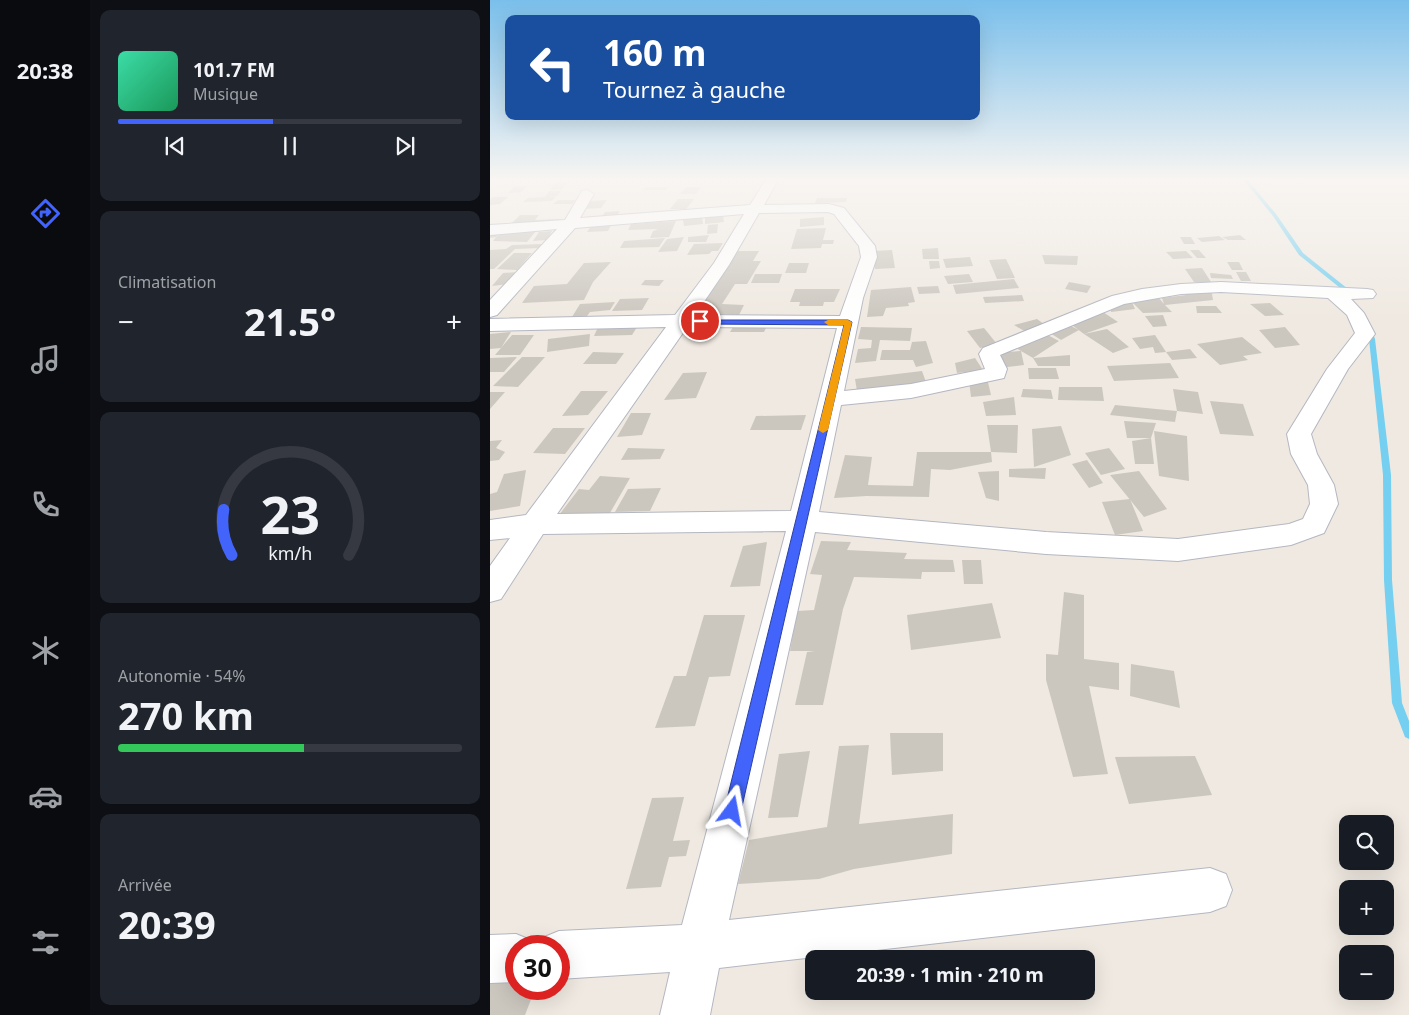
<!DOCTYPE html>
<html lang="fr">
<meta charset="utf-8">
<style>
:root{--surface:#171b24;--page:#20242c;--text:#f1f3f6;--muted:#9ea1a6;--line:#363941;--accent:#4264fb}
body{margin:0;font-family:"Noto Sans",sans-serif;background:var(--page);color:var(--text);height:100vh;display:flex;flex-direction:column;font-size:19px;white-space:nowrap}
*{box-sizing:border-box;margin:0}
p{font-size:16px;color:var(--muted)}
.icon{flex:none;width:28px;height:28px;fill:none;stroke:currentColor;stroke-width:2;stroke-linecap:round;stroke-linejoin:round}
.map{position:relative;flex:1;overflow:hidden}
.sheet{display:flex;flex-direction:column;gap:10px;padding:10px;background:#0d0f14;width:400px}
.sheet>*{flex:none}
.guide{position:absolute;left:15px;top:15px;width:475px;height:105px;border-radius:10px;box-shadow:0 5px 20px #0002;background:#1a4fa0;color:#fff;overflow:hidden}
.fabs{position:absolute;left:849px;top:815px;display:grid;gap:10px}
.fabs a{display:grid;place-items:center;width:55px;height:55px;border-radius:10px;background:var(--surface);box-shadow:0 5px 20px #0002;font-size:25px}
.speed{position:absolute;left:15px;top:935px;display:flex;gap:10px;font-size:25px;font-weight:700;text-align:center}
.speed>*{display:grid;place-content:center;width:65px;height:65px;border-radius:50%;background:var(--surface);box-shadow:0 5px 20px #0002;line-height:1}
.speed .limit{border:8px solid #d22;background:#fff;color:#111}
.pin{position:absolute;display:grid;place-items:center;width:42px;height:42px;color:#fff;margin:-21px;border:2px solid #fff;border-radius:50%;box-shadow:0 1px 5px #0007}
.me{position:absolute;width:55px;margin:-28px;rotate:13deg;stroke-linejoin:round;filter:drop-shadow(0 0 4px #0008)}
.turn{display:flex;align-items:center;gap:18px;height:105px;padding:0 15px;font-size:22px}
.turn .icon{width:65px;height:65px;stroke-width:2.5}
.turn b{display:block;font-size:35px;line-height:42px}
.big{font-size:38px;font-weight:700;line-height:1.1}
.sheet .card{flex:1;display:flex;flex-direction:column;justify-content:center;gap:8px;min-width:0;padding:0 18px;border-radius:10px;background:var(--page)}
.sheet .dial{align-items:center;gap:0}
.dial svg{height:130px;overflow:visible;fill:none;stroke:var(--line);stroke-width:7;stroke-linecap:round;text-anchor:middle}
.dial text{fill:var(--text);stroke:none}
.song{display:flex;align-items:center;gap:15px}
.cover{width:60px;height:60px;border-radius:8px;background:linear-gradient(135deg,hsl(160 70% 55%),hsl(150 70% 35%))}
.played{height:5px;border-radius:2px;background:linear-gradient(90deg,var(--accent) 45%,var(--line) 45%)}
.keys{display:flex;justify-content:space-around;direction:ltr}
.heat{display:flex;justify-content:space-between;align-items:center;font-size:28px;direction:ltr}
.charge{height:8px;border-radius:4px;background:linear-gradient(90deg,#34c759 54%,var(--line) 0)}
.trip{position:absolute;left:315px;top:950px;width:290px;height:50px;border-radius:10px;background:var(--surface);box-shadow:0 5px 20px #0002;font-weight:700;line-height:50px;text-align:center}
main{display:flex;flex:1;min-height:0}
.tabs{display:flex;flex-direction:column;width:90px;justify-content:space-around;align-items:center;background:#090b0e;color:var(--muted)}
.tabs .icon{width:35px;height:35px}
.tabs .selected{color:var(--accent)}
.tabs b{font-size:22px;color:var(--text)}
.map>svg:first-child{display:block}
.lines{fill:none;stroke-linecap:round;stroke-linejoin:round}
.stream{fill:#75cff0;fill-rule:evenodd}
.building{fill:#cbc7bf}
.minor-casing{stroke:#b4b7c1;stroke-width:2}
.minor{fill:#fff;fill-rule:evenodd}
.route{fill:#4264fb;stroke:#2b41a3}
.slow{fill:#f59e0b}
</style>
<main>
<nav class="tabs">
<b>20:38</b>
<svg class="icon selected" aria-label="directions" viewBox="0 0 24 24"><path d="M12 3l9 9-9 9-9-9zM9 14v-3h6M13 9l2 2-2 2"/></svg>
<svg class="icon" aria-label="music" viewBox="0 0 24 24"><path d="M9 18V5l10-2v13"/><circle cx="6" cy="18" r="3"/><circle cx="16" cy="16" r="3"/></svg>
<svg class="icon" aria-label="phone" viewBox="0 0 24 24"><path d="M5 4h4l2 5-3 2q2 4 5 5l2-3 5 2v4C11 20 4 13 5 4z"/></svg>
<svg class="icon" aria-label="climate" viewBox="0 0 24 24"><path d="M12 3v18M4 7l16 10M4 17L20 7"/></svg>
<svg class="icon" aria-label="car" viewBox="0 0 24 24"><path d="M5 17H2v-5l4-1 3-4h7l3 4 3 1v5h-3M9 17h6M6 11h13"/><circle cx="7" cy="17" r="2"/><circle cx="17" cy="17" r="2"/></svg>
<svg class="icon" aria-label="filters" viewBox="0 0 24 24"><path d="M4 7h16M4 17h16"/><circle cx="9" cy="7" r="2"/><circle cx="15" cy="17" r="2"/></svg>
</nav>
<section class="sheet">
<div class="card">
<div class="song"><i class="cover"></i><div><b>101.7 FM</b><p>Musique</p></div></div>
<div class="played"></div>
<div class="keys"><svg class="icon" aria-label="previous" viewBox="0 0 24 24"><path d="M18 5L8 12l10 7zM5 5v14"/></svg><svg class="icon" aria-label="pause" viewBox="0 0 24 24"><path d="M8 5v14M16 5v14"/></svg><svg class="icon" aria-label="next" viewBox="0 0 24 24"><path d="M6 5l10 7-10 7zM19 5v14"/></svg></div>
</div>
<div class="card"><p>Climatisation</p>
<div class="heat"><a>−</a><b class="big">21.5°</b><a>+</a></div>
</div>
<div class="card dial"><svg viewBox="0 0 100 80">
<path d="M14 69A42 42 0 1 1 86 69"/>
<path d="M14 69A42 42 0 0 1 9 41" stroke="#4264fb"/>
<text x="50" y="56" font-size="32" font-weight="700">23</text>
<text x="50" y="72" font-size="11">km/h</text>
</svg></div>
<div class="card"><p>Autonomie · 54%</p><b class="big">270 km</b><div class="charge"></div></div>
<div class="card"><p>Arrivée</p><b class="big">20:39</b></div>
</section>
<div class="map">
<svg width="919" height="1015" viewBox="0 0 919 1015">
<rect width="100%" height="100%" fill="#efe9e1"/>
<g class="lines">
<!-- stream -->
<g class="stream">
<polygon points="752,178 756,178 786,214 813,253 858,289 858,291 854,291 809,255 783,216"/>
<polygon points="783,178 822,178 811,181"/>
<polygon points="878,327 881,329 885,339 901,475 902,580 912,703 919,721 919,739 915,737 902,703 894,580 893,475 879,339 875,329"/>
</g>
</g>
<!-- building -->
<g class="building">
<polygon points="77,182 72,189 60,190 65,183"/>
<polygon points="24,186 37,186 31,192 18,193"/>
<polygon points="156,187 179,187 176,190 152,190"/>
<polygon points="196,187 211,187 206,194 190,194"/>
<polygon points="59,191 71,191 67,196 59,197 66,197 61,201 33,202 38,198 55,197"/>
<polygon points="3,197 18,197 10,204 0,205 0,200"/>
<polygon points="327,198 357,198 356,202 325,203"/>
<polygon points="188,199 204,199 196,209 180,209"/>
<polygon points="68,200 86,200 82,204 63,204"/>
<polygon points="117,200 111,208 92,209 99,201"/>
<polygon points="130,211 126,217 111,218 115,212"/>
<polygon points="30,215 49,215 45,220 70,219 65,225 19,226"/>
<polygon points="233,215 234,222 215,224 215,217"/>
<polygon points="212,217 213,224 194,226 193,220"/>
<polygon points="334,217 334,225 310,227 310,219"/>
<polygon points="186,221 179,237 160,238 163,231 168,229 138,230 141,224"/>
<polygon points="228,224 227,233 217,234 218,225"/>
<polygon points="121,225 118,231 97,232 101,226"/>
<polygon points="336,228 333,240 344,240 343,244 332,244 331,248 301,249 307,229"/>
<polygon points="46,231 37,242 3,241 6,237 0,238 0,233 10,232 6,237 12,233"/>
<polygon points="62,231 57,240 43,241 49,232"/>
<polygon points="219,235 216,242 198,242 198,237"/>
<polygon points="750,235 756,240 738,240 732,237"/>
<polygon points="729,236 735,240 712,242 707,238"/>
<polygon points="194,237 187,251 168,252 177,239"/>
<polygon points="690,237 701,237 705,244 694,244"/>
<polygon points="175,238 169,247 130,248 134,241"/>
<polygon points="233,243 228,251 222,251 219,254 197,255 204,244"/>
<polygon points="53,244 50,248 25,249 4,269 0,269 0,250 16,249 22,245"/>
<polygon points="448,248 449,259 433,259 432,249"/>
<polygon points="402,250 405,268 385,269 383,251"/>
<polygon points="700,250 709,250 716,258 707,258"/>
<polygon points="246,251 269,251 263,261 271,261 257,284 245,284 232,304 254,305 249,315 203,314"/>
<polygon points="696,251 703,258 683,259 676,252"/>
<polygon points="24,253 42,253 27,270 7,269"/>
<polygon points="552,255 588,256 587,265 555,264"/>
<polygon points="480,257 483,266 456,268 453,259"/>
<polygon points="516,259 525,278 507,279 499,260"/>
<polygon points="439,261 449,261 450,268 440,269"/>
<polygon points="121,262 103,282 94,300 32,303 44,286 77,284 94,263"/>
<polygon points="737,262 749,262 753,270 742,270"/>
<polygon points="299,263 319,263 316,273 295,273"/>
<polygon points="712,268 721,282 704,282 695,269"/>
<polygon points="28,272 18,284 2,286 13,273"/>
<polygon points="746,272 756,272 761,281 751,281"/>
<polygon points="720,273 741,275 743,279 721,278"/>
<polygon points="265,274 292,274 289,283 261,283"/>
<polygon points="479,274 483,282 458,284 454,276"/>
<polygon points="524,279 529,288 466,294 463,285"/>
<polygon points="155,280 174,280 169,286 151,285"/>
<polygon points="579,282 601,286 597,293 575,289"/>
<polygon points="448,286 450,293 429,294 427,287"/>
<polygon points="421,287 425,302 418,303 419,306 396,308 393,316 377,317 381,290"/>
<polygon points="721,288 723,300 675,305 682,312 653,313 642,302 645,309 621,312 621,305 669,298 674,304 672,298 696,295 691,291"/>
<polygon points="305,289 350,289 344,302 334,302 333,306 309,306 310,302 300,302"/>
<polygon points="532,295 534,301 495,303 493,297"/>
<polygon points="159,298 152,310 122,311 130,299"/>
<polygon points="125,302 120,310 100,312 97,316 82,317 90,304"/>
<polygon points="780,303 794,315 775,316 760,304"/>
<polygon points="706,306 726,306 732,313 707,313"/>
<polygon points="610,310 628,322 594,334 617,329 639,347 623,353 594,334 578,322"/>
<polygon points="673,315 677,326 663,327 655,316"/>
<polygon points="547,319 558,327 538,333 524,325"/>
<polygon points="573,322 589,330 571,340 557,331"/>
<polygon points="149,324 142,335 104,336 109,325"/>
<polygon points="245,324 278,324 274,332 240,332"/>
<polygon points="371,327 422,328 420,341 390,340 386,361 365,363 368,349 381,348 382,340 368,339"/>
<polygon points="795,327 810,345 785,348 769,330"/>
<polygon points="494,328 507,344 490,348 477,331"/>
<polygon points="550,331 569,341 543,358 531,351 534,365 509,368 504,353 531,351 526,348"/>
<polygon points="21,332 11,348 0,349 0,334"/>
<polygon points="100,334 99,346 57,352 58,339"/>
<polygon points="22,335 44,335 30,355 5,355"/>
<polygon points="665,335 676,352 665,353 663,347 650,349 642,338"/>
<polygon points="752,337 772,353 753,356 758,360 730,365 707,344"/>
<polygon points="436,341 443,363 426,367 423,360 390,360 392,350 420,350 422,342"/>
<polygon points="700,349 707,358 682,360 676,352"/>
<polygon points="103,352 134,353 126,364 93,364"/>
<polygon points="580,355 580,366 548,366 543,358"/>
<polygon points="27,357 14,372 0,372 0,358"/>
<polygon points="32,357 55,357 28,387 3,386"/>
<polygon points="485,358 493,370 467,373 465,363"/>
<polygon points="680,363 689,378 624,381 617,366"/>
<polygon points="538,368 566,368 569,379 539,379"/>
<polygon points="432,371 437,385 367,391 365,379"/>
<polygon points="217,372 206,398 174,400 193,373"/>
<polygon points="497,378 501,395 481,397 479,381"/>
<polygon points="569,387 612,387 614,401 568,400"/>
<polygon points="533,389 561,390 563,399 531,397"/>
<polygon points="683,389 708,392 713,414 687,411"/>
<polygon points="91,391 118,391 98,415 72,416"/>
<polygon points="0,392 15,392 0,409"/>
<polygon points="524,397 526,415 496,416 493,402"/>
<polygon points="720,401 753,404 764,436 730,434"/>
<polygon points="625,405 687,411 685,422 620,415"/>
<polygon points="141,413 161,413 152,435 127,437"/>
<polygon points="316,415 311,430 260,430 266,416"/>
<polygon points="634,421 666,423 661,438 637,438"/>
<polygon points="497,425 528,425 527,453 501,452"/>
<polygon points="571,426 581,455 544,467 542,429"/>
<polygon points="63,428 95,428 75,454 43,453"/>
<polygon points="664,431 697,436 699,481 669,476"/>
<polygon points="661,438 664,464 645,464 642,441"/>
<polygon points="12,440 6,448 15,452 9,460 0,461 0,441"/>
<polygon points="138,448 175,449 170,459 131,460"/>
<polygon points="619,448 635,469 611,475 595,453"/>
<polygon points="427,452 501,452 502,462 460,470 441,469 439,497 377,496 344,498 355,455 382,457 378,485 423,486"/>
<polygon points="597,460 613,483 599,488 582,464"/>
<polygon points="556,468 555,479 519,477 519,469"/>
<polygon points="36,470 30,506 0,511 0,494 7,492 14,474"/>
<polygon points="509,471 509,501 496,498 488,472"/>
<polygon points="649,471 677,509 654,517 620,475"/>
<polygon points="110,476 140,478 120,513 69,515 89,489 99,490"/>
<polygon points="171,488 160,511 125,512 138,489"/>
<polygon points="640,499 653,531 625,535 612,502"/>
<polygon points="331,541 361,542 357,550 417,553 414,559 463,560 465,572 432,572 431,579 364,577 353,609 333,705 305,705 317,652 325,651 300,651 307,611 324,610 332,575 320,574"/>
<polygon points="277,542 270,586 240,587 253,546"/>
<polygon points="472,560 491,560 493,584 474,584"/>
<polygon points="574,592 594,595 594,659 629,663 629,690 599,686 618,774 583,777 556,680 556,654 568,655"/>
<polygon points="502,603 511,638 421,650 417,615"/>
<polygon points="214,615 255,615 240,676 219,677 205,726 165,728 184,676 196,676"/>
<polygon points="641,664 684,671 690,708 640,696"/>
<polygon points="400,733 453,733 453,771 402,775"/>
<polygon points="379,745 369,824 463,814 462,854 364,869 329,879 248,884 259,840 337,827 349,746"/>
<polygon points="320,751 308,817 278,818 289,754"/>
<polygon points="705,756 722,795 639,804 625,757"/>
<polygon points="194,797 183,841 200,840 196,856 179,857 171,887 136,889 162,798"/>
<polygon points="26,968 26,989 45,989 35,1015 0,1015 0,969"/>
</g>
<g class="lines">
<defs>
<g id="minor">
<path d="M277 178H289L274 205 339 204 354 208 385 246 387 257 373 298 354 391 421 384 495 369 489 354 493 348 622 296 652 289 691 284 731 282 877 289 883 290 886 294 883 298 861 299 874 313 885 334 858 369 821 434 827 454 844 485 848 504 834 533 801 545 688 561 556 554 325 532 239 920 720 868 736 874 742 890 736 906 720 912 229 968 220 1015H170L180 972 69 979V946H49L52 938 69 931 192 925 296 531 53 534 11 599 0 602V566L20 538 0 540V520L36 515 176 327 0 331V319L185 315 224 263 254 214 85 228 7 315 0 317V300L67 229 0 235V225L75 220 92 191 97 190 104 194 90 218 260 205ZM338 212 344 214 369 246 371 257 350 316 205 315 239 265 269 213ZM731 292 838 298 857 315 865 333 837 369 797 434 801 454 818 485 820 504 813 519 799 524 688 539 556 532 329 512 351 405 421 398 514 378 517 369 510 355 634 304 691 294ZM197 327 347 328 301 511 67 514Z"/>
<polygon points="26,934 43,941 45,946 26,946 26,982 0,983 0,935"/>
</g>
</defs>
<!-- minor casing -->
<use href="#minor" class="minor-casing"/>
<!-- minor -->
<use href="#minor" class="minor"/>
</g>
<!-- sky -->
<linearGradient id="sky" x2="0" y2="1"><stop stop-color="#7abfeb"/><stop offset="0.56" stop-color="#f8f5f2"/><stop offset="1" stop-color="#f8f5f2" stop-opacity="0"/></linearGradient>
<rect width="919" height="320" fill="url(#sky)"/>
<!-- route -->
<polygon class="route" points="207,320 358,320 362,322 251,811 248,817 242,820 236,817 234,811 354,325 210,324 206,321"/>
<!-- slow -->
<polygon class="slow" points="358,320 362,322 338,430 333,433 328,430 354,325 338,325 334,322 338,320"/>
</svg>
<div class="fabs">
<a><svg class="icon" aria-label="search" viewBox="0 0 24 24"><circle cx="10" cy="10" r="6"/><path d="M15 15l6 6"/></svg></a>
<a>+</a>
<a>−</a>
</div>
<div class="speed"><div class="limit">30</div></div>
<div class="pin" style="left:210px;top:321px;background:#d93025"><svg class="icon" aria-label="arrive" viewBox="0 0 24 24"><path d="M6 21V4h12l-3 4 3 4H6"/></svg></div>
<svg class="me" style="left:242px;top:811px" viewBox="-20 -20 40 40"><path d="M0-17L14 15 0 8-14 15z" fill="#4264fb" stroke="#fff" stroke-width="4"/></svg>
<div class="trip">20:39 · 1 min · 210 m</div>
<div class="guide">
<div class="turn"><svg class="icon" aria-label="left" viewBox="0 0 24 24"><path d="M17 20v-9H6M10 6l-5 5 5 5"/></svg><div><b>160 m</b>Tournez à gauche</div></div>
</div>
</div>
</main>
